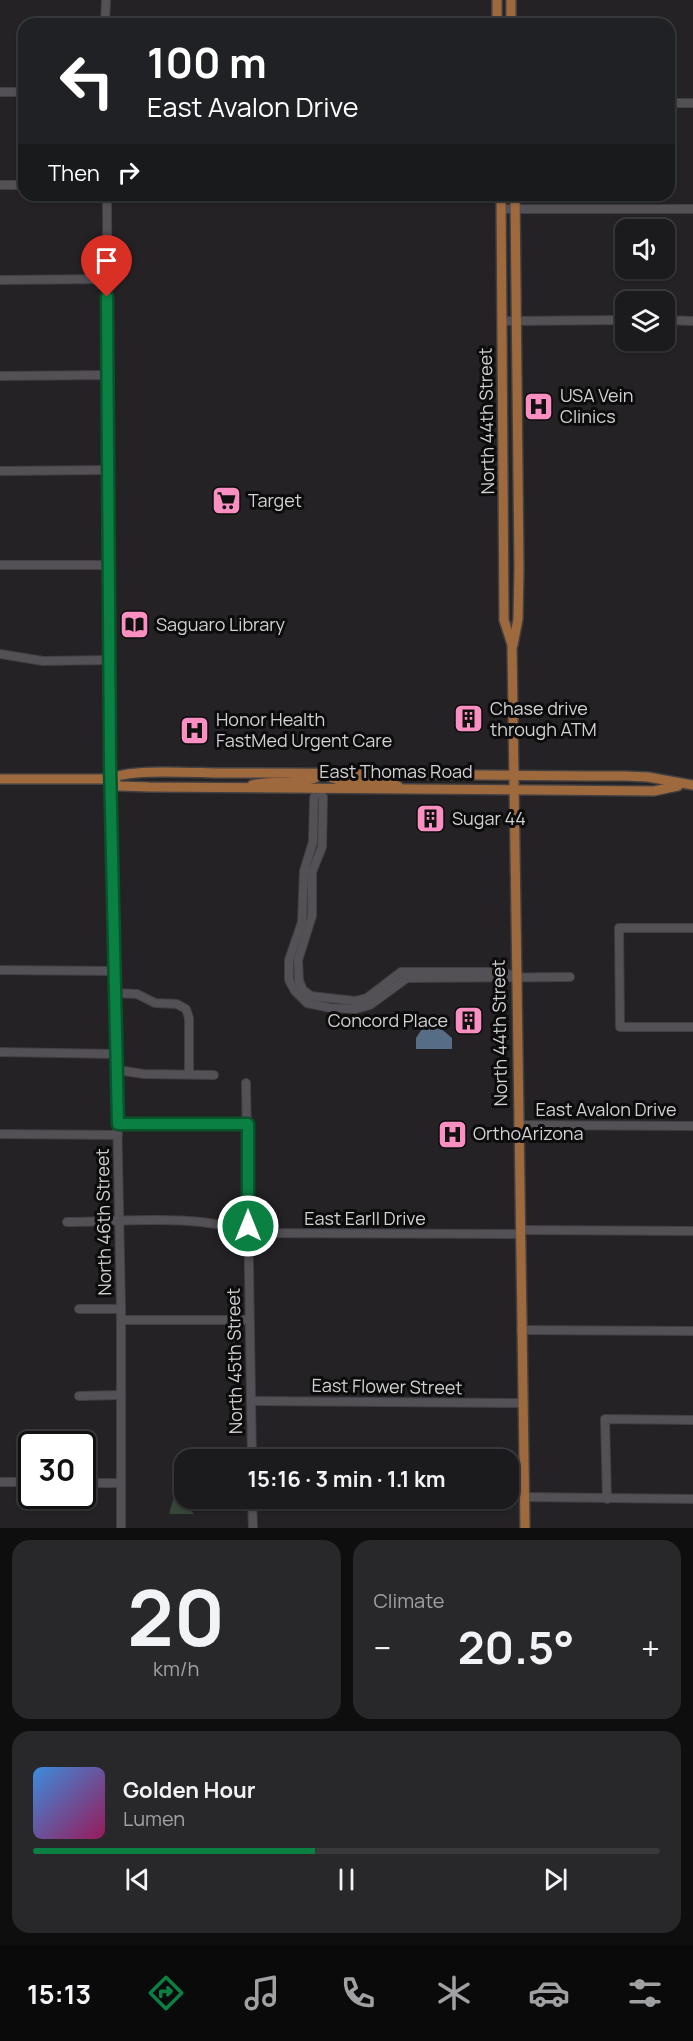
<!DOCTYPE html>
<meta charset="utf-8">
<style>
:root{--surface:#1b1a1c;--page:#282729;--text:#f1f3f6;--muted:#a0a1a3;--line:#39383b;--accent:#0b8043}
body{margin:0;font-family:Manrope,sans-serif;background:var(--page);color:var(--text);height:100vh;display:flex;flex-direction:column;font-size:22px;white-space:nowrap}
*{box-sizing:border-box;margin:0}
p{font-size:20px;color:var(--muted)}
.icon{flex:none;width:33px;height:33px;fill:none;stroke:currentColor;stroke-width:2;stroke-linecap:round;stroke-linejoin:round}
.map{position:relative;height:1528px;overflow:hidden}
.side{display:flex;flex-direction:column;gap:12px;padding:12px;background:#0f0e0f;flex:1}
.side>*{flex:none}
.hud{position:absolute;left:18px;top:18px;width:657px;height:183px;border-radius:18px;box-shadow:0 2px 4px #0004,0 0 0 2px var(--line);background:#202124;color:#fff;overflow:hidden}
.fabs{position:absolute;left:615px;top:219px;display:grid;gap:12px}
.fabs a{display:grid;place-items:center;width:60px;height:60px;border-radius:12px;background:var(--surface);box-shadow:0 2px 4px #0004,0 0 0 2px var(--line);font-size:30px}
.speed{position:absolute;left:18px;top:1431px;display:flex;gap:12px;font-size:30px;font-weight:700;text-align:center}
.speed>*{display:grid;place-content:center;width:78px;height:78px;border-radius:50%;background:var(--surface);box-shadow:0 2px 4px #0004,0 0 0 2px var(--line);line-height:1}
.speed .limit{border:3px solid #111;border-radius:9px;background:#fff;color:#111}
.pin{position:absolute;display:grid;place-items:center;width:51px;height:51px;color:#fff;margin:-62px -26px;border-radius:50% 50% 50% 0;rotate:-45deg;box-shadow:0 0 6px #0007}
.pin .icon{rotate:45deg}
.me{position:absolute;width:66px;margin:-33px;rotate:0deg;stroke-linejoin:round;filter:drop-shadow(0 0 4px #0008)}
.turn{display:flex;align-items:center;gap:21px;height:126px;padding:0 30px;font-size:27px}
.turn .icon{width:78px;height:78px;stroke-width:2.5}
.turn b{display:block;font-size:42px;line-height:51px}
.then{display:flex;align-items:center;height:57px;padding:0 30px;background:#0003;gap:12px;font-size:22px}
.big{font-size:45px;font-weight:700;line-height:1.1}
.side .widget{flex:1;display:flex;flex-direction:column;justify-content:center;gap:9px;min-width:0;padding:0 21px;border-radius:18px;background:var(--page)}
.side .dial{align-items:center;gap:0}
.dial b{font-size:78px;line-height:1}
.song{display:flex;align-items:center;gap:18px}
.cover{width:72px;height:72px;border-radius:9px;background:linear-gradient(135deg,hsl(210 70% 55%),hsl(330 70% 35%))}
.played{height:6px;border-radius:3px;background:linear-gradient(90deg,var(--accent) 45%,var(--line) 45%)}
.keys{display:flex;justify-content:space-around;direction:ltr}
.heat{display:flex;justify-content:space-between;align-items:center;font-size:33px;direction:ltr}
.side .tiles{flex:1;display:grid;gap:12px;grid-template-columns:1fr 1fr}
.widget:last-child{grid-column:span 2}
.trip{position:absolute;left:174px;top:1449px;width:345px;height:60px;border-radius:18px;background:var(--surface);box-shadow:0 2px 4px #0004,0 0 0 2px var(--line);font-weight:700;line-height:60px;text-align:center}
.tab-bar{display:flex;height:96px;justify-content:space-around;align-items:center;background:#0b0a0b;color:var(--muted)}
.tab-bar .icon{width:42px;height:42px}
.tab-bar .active{color:var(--accent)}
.tab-bar b{font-size:27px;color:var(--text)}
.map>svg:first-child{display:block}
.green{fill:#364639}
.water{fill:#556e85}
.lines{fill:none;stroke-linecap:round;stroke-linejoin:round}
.minor-casing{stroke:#403f41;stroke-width:10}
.major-casing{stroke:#403f41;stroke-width:12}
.minor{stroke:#535155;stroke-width:8}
.major{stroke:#9f693e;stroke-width:9}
.route-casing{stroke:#07532c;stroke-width:15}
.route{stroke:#0b8043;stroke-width:10}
.labels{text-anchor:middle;stroke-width:6;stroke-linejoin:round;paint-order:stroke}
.poi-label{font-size:18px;fill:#d2d1d3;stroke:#0d0c0d;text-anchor:start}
.street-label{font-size:18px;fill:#d2d1d3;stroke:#0d0c0d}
</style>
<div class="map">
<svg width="693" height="1528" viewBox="0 0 693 1528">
<rect width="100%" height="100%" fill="#242225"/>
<!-- green -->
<polygon class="green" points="179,1495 194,1514 169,1514 173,1500"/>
<!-- water -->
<polygon class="water" points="432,1021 452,1038 452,1049 416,1049 416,1038 424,1026 431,1027"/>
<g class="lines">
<defs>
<g id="minor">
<polyline points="105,24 106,0"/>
<polyline points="0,92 24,92"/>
<polyline points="669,103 693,103"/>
<polyline points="0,185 24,185"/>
<polyline points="107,195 109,719 121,1309 121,1528"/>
<polyline points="501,209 693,209"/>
<polyline points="0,280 107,279"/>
<polyline points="664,320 693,321"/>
<polyline points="502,321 626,320"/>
<polyline points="0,376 107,375"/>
<polyline points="0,471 108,470"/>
<polyline points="0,565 109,565"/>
<polyline points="0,654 43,661 109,660"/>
<polyline points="318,788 314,798 313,842 304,871 302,922 289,960 289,980 295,991 307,1003 331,1008 356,1009 370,1005 407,978 570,977"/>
<polyline points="318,788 323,797 322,847 312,872 312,916 298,960 299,981 303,990 311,996 355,1001 367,998 401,972 501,972 512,975"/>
<polyline points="693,928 619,928 620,1027 693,1027"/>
<polyline points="0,970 115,971"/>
<polyline points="115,993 137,994 155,1003 177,1004 186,1009 189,1018 189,1074"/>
<polyline points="0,1052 116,1054"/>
<polyline points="117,1070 144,1074 214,1075"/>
<polyline points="246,1083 252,1460"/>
<polyline points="118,1124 248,1124"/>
<polyline points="518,1125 693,1126"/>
<polyline points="0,1134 118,1135"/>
<path d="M67 1222C121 1222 200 1213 248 1233L520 1234"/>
<polyline points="521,1230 693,1231"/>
<polyline points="79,1309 121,1309"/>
<polyline points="121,1320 249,1320"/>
<polyline points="521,1330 693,1331"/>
<polyline points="79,1396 120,1395"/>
<polyline points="251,1401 523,1403"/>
<polyline points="0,1482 32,1482"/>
<polyline points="82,1483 121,1483"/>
<polyline points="525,1497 693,1499"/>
<polyline points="252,1498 253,1528"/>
<polyline points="607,1499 605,1419 693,1420"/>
</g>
<g id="major">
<polyline points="497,0 497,24"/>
<polyline points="511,0 511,24"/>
<polyline points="501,195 504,620 512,645 525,1528"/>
<polyline points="513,645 518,619 519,569 515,195"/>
<path d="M323 772C342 789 375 778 398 786"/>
<path d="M0 779H111C127 768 196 773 219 773 354 772 490 776 625 776L648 777 693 785"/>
<polyline points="111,779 119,786 149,787 654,791 678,786"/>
<path d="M252 785C271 779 313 787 323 772"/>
</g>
</defs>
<!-- minor casing -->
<use href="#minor" class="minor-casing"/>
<!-- major casing -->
<use href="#major" class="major-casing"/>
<!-- minor -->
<use href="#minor" class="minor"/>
<!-- major -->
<use href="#major" class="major"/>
</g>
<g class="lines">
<defs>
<polyline id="route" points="107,297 110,765 118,1124 248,1124 248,1226"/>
</defs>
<!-- route casing -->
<use href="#route" class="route-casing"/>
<!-- route -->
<use href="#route" class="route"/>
</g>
<!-- icons -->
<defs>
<symbol id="hospital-square" viewBox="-11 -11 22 22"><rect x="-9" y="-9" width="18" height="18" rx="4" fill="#fc8fc1" stroke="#0d0c0d"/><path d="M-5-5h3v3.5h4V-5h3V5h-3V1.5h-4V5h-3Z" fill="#111"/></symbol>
<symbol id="supermarket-square" viewBox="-11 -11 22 22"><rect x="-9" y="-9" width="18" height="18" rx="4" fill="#fc8fc1" stroke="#0d0c0d"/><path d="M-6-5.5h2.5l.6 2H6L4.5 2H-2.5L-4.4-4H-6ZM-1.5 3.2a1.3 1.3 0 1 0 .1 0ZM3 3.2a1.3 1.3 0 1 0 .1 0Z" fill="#111"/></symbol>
<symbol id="library-square" viewBox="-11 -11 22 22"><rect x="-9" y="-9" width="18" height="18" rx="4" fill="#fc8fc1" stroke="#0d0c0d"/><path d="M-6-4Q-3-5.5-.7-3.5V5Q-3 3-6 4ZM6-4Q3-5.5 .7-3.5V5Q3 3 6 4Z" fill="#111"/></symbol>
<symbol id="building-square" viewBox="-11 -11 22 22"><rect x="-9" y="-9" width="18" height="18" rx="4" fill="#fc8fc1" stroke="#0d0c0d"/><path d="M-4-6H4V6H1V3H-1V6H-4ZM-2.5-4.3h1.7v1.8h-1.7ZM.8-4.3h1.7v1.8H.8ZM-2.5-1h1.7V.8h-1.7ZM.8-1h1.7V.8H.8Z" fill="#111"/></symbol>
</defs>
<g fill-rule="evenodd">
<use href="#hospital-square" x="522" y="390" width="33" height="33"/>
<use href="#supermarket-square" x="210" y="484" width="33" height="33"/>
<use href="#library-square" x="118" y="608" width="33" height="33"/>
<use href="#building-square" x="452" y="702" width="33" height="33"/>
<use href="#hospital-square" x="178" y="714" width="33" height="33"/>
<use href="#building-square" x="414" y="802" width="33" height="33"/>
<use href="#building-square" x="452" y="1004" width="33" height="33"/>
<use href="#hospital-square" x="436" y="1118" width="33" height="33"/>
</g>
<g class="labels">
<!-- poi labels -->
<g class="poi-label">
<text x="560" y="402">USA Vein<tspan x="560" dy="21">Clinics</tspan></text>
<text x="248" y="507">Target</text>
<text x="156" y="631">Saguaro Library</text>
<text x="490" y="715">Chase drive<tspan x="490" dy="21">through ATM</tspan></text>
<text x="216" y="726">Honor Health<tspan x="216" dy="21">FastMed Urgent Care</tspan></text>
<text x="452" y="825">Sugar 44</text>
<text x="448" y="1027" text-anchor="end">Concord Place</text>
<text x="473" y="1140">OrthoArizona</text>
</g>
<!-- street labels -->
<g class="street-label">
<text transform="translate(487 421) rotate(-91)" y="6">North 44th Street</text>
<text x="396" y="778">East Thomas Road</text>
<text transform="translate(500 1033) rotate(-91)" y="6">North 44th Street</text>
<text x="606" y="1116">East Avalon Drive</text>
<text x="365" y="1225">East Earll Drive</text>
<text transform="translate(104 1222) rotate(-91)" y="6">North 46th Street</text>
<text transform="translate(235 1361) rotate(-91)" y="6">North 45th Street</text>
<text transform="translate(387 1387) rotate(1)" y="6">East Flower Street</text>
</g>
</g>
</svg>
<div class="fabs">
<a><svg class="icon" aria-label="sound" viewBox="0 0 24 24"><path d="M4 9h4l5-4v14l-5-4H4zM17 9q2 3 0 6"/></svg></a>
<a><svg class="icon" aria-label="layers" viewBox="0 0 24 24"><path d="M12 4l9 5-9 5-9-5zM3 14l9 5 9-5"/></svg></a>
</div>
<div class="speed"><div class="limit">30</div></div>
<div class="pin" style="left:107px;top:297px;background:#d93025"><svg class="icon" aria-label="arrive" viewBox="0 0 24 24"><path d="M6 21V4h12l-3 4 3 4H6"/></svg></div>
<svg class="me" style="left:248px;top:1226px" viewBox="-20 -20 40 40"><circle r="17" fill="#0b8043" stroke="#fff" stroke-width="3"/><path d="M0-11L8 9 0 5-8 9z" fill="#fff"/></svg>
<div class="trip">15:16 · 3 min · 1.1 km</div>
<div class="hud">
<div class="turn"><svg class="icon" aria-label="left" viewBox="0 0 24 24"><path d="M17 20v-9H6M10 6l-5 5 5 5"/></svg><div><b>100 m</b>East Avalon Drive</div></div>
<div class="then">Then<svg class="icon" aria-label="right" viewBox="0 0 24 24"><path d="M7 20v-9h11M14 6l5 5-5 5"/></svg></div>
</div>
</div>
<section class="side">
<div class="tiles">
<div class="widget dial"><b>20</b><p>km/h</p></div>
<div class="widget"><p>Climate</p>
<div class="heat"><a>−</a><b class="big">20.5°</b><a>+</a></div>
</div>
<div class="widget">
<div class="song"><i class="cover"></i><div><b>Golden Hour</b><p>Lumen</p></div></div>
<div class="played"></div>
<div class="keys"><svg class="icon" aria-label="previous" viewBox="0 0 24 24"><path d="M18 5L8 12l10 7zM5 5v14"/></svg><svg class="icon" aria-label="pause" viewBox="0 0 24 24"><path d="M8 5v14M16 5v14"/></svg><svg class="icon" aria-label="next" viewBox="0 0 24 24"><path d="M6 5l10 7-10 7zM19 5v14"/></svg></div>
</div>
</div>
</section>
<nav class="tab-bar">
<b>15:13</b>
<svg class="icon active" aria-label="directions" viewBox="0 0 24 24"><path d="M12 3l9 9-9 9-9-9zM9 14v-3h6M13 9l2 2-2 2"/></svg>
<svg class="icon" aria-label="music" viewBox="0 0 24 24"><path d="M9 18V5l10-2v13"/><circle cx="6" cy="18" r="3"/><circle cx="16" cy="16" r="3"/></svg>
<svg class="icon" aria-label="phone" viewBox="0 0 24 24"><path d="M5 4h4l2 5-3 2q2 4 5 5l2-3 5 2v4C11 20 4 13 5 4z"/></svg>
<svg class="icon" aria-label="climate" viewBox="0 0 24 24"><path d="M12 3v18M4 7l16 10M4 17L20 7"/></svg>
<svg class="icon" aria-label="car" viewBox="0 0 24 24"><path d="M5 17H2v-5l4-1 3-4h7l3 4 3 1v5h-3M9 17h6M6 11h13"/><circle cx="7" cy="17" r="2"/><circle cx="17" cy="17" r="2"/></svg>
<svg class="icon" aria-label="filters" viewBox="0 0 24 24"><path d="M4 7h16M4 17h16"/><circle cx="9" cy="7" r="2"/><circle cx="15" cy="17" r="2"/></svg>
</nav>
